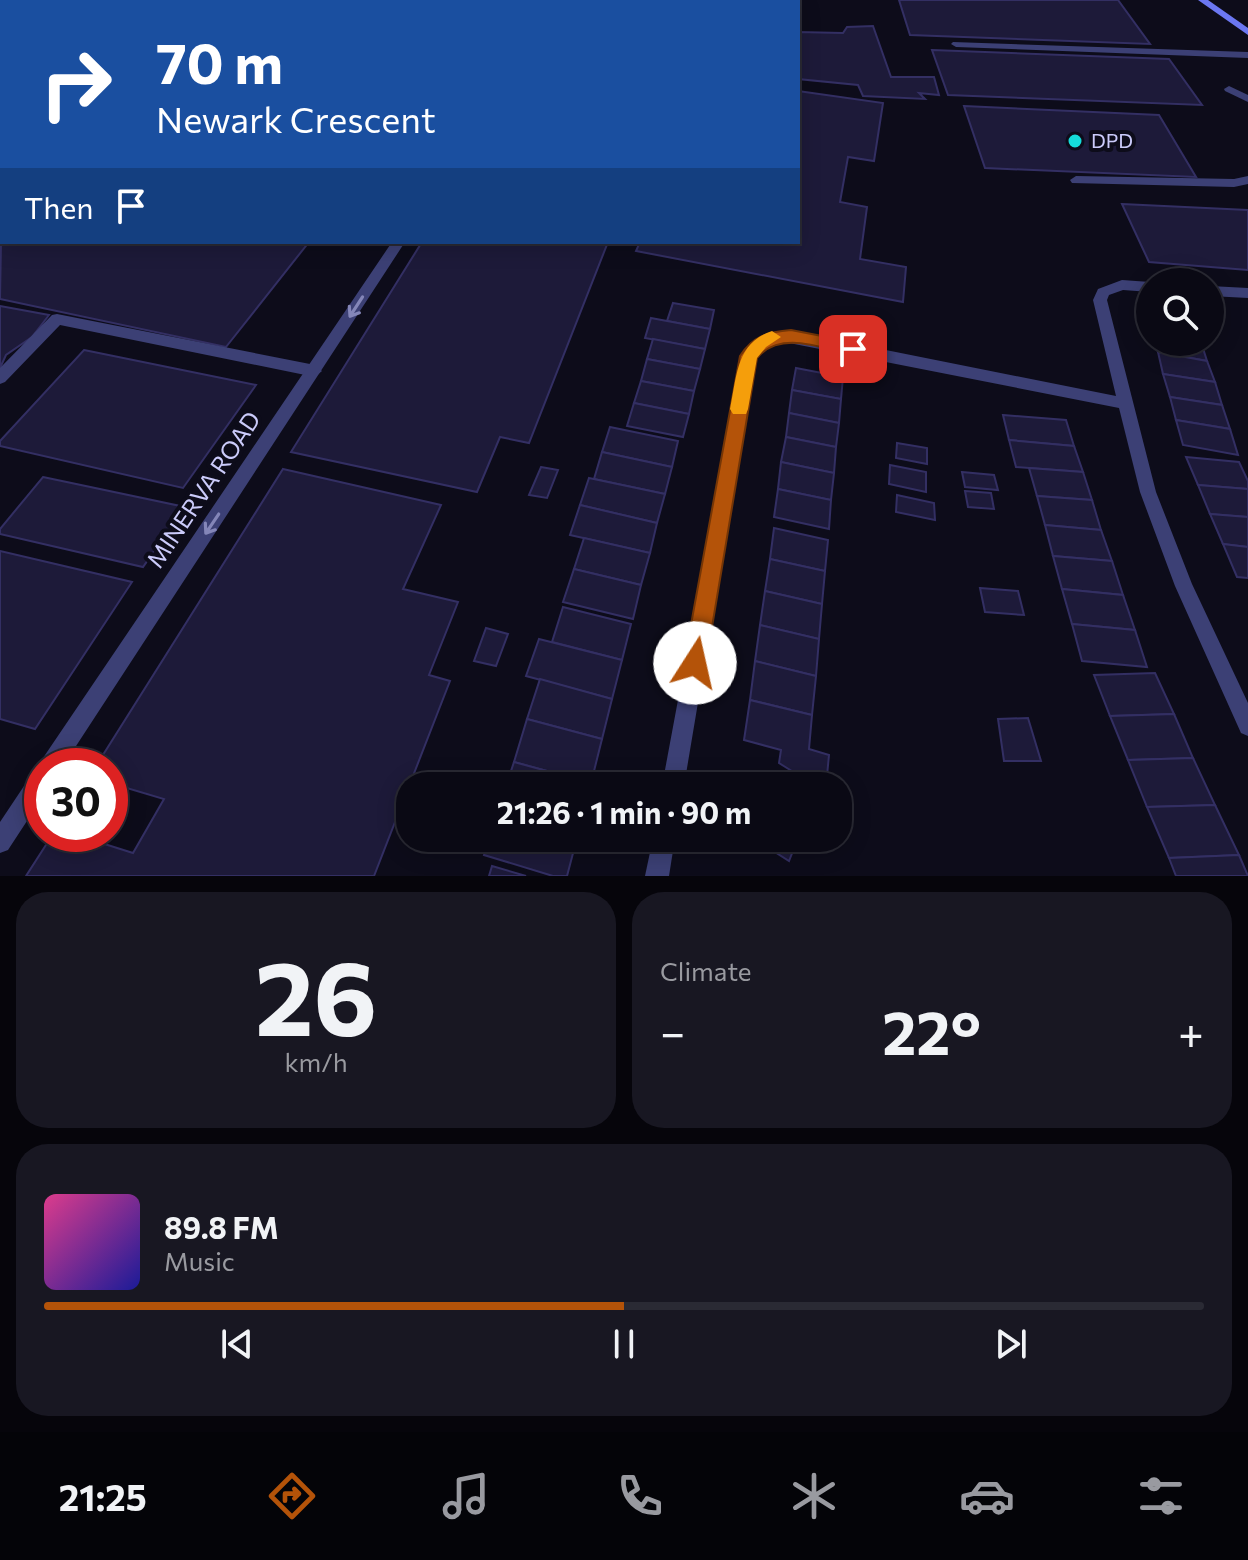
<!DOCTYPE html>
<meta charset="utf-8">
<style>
:root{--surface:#0a0914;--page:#181722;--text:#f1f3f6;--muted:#999aa0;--line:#2a2a34;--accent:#b45309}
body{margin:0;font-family:Commissioner,sans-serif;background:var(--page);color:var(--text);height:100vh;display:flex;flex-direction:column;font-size:30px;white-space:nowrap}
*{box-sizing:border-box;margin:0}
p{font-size:26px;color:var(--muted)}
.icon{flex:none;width:44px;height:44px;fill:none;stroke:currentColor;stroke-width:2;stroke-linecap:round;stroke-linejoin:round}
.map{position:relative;height:876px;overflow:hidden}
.side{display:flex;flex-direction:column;gap:16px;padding:16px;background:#06050b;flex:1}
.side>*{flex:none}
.banner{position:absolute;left:0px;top:0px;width:800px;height:244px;box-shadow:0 4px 20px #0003,0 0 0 2px var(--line);background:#1a4fa0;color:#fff;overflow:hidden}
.tools{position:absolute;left:1136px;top:268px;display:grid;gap:16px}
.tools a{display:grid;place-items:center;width:88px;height:88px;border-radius:50%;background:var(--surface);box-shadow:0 4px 20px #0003,0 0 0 2px var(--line);font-size:40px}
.speed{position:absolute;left:24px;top:748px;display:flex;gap:16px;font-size:40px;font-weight:700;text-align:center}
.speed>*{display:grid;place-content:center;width:104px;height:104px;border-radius:50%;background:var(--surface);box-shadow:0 4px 20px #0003,0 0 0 2px var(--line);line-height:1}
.speed .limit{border:12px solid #d22;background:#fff;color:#111}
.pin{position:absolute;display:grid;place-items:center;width:68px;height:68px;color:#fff;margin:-34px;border-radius:16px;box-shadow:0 4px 12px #0006}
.me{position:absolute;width:88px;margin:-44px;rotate:10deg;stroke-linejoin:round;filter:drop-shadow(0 0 6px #0008)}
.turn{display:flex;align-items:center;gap:28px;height:168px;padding:0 24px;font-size:36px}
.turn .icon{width:104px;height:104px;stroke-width:2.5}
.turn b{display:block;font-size:56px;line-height:68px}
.then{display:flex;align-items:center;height:76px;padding:0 24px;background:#0003;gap:16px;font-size:30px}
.big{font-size:60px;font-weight:700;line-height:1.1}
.side .card{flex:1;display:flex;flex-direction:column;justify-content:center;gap:12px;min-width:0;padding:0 28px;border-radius:32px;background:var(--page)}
.side .dial{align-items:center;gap:0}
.dial b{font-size:104px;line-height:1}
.song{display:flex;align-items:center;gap:24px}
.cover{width:96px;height:96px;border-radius:12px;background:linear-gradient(135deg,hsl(330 70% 55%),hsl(240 70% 35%))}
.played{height:8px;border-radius:4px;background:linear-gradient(90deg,var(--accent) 50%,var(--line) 50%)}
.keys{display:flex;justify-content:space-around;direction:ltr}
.heat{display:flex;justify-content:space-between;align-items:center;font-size:44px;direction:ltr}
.side .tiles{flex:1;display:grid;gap:16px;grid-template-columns:1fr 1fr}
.card:last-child{grid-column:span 2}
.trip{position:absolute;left:396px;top:772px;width:456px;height:80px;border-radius:32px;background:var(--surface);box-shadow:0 4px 20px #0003,0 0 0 2px var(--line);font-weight:700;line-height:80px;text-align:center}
.tabs{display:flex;height:128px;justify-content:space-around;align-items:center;background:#040408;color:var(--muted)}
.tabs .icon{width:56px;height:56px}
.tabs .current{color:var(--accent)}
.tabs b{font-size:36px;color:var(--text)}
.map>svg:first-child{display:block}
.building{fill:#1d1a39;stroke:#332f63;stroke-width:2}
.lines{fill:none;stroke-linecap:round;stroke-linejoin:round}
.lane{fill:#3c4075;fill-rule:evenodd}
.street{fill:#3c4075;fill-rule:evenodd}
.secondary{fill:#6b77f1;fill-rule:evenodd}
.oneway{stroke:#8486b8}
.route{fill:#b45309;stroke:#753606;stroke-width:2}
.slow{fill:#f59e0b}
.poi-dot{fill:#15dcda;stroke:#0d0c1a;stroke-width:3}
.labels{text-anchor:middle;stroke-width:8;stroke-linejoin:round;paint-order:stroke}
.far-poi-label{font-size:20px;fill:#cbcbfa;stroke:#0d0c1a;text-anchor:start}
.street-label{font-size:24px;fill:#cbcbfa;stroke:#0d0c1a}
</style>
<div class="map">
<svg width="1248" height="876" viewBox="0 0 1248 876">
<rect width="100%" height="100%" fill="#0d0c1a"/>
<!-- building -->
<g class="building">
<polygon points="11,0 100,0 117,2 8,2"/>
<polygon points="241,0 537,0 239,2"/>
<polygon points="628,0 751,0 750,2"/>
<polygon points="899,0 1118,0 1150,44 910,35"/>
<polygon points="873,26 891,77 934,77 939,95 919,93 925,99 863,96 858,85 798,79 798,32 843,33 847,27"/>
<polygon points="932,50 1169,59 1202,105 948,95"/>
<polygon points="798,91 883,103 874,161 848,157 840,202 867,207 860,259 906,267 903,302 636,251 640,242 798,242"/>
<polygon points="964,106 1159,115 1196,177 985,168"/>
<polygon points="2,186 2,242 309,242 226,347 0,299"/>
<polygon points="1122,204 1248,210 1248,270 1149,262"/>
<polygon points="422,242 608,242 529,443 500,437 477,492 291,452"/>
<polygon points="673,303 714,310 710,329 667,321"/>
<polygon points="0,306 49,315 32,337 6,355 0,368"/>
<polygon points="651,318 710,329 705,349 645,338"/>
<polygon points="653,339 705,349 700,369 647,359"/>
<polygon points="1155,342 1201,342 1207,361 1158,352"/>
<polygon points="84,350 256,385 183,488 0,446 0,441"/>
<polygon points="1158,352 1207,361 1215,382 1163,374"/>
<polygon points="647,359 700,369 694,391 641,381"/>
<polygon points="796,368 843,377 841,399 792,390"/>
<polygon points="1163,374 1215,382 1222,405 1170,397"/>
<polygon points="641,381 694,391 689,414 634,403"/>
<polygon points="792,390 841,399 839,423 789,413"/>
<polygon points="1170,397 1222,405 1230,429 1176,420"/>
<polygon points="634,403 689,414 683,437 627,426"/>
<polygon points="789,413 839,423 836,447 786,437"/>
<polygon points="1003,415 1066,420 1074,446 1009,440"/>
<polygon points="1176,420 1230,429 1238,455 1183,445"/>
<polygon points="610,427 678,441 672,467 602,452"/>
<polygon points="786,437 836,447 834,473 781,462"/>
<polygon points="1009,440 1074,446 1083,472 1016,467"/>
<polygon points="897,443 927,448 927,464 896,458"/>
<polygon points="602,452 672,467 665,494 594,479"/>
<polygon points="1186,457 1239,462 1248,481 1248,489 1198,485"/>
<polygon points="781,462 834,473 831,500 778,489"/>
<polygon points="890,465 926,472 926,492 889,484"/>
<polygon points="541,467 558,470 547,498 529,495"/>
<polygon points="1029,468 1083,472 1092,500 1037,496"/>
<polygon points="283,469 441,505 403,589 458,602 429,675 450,681 374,876 26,876 53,834 73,834 133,853 164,799 110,783 110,766 96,766"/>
<polygon points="962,472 994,475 998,490 965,487"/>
<polygon points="43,477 185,507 143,567 0,534 0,529"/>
<polygon points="589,478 665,494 657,523 580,505"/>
<polygon points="1198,485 1248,489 1248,517 1210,514"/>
<polygon points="778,489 831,500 829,529 774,517"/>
<polygon points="965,491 991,493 994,509 968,507"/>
<polygon points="897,495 934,503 935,520 896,512"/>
<polygon points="1037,496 1092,500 1101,530 1045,525"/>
<polygon points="580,505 657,523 650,553 570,535"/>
<polygon points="1210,514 1248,517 1248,547 1223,544"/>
<polygon points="1045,525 1101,530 1112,561 1053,556"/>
<polygon points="774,528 828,540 825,571 770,559"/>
<polygon points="584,538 650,553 641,585 574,569"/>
<polygon points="1223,544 1248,547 1248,578 1237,577"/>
<polygon points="0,551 132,582 35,729 0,719"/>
<polygon points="1053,556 1112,561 1123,595 1062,589"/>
<polygon points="770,559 825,571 822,604 765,591"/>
<polygon points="574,569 641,585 633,619 563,602"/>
<polygon points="980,588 1018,591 1024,615 985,612"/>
<polygon points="1062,589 1123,595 1135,630 1072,624"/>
<polygon points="765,591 822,604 819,639 760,625"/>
<polygon points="563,607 631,624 622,660 552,642"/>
<polygon points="1072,624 1135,630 1147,667 1082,661"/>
<polygon points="760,625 819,639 816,676 755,661"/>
<polygon points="486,628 508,634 496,666 474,661"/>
<polygon points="539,639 622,660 612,699 526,676"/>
<polygon points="755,661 816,676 812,715 750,700"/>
<polygon points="1155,673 1174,714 1110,716 1094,675"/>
<polygon points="540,679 612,699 602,739 527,719"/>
<polygon points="750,700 812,715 809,749 829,755 826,786 816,786 779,763 781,750 744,740"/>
<polygon points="1174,714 1193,758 1128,760 1110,716"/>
<polygon points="1028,718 1041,761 1004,761 998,719"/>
<polygon points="527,719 602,739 591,783 514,762"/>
<polygon points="1193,758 1215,805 1147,807 1128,760"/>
<polygon points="514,762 591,783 590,786 506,786"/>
<polygon points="1215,805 1239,855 1169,858 1147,807"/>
<polygon points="479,838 577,838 567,876 553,876 484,855 489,841"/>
<polygon points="753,838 798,838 789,861"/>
<polygon points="1239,855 1248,876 1176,876 1169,858"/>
<polygon points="492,866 526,876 489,876"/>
</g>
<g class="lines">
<!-- lane -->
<g class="lane">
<polygon points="563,0 589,0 590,2 564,2"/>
<polygon points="953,42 1248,52 1248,58 956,47 951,44"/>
<polygon points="1229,86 1248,95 1248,102 1225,91 1224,89"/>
<rect x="0" y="137" width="2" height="6"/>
<polygon points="1076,176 1234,179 1248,176 1248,184 1234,187 1072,183 1070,180"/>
<polygon points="57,314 315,365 322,371 315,377 60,325 5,382 0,384 0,368 52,315"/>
</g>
<!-- street -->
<g class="street">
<polygon points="392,242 405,242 63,766 42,766 42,798 8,850 0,853 0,822 34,771 41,769 43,758"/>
<path d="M1122 280 1150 282V292L1123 290 1109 295 1107 300 1156 492 1192 584 1248 703V736L1241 733 1175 586 1140 492 1119 408 784 342 767 346 756 357 684 786H662L742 356C753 337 769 332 791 331L1116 396 1093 300 1098 289Z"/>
<polygon points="1210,286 1248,288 1248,298 1210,296"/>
<polygon points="653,838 675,838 669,876 645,876"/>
</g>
<!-- secondary -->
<polygon class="secondary" points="1198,0 1208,0 1248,28 1248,35"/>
</g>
<!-- one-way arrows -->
<defs><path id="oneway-shaft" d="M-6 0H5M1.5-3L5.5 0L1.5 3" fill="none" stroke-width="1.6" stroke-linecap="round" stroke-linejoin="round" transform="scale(2)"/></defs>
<g class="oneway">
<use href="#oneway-shaft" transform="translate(356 307) rotate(123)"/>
<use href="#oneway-shaft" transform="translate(212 524) rotate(124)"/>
</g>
<!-- route -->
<path class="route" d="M791 330 853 342 861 349 853 355C821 348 780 330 757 358L706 663 703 671 695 674 687 671 684 663 740 356C753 336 768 332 791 330Z"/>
<!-- slow -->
<path class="slow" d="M772 331 781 337 766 347 757 358 748 409 746 414H733L730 409C737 376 736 343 772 331Z"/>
<!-- markers -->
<circle class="poi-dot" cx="1075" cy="141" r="8"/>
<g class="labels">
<!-- far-poi labels -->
<g class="far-poi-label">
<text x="1091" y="148">DPD</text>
</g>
<!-- street labels -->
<g class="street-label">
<text transform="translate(204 490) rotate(-56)" y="8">MINERVA ROAD</text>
</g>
</g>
</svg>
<div class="tools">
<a><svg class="icon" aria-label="search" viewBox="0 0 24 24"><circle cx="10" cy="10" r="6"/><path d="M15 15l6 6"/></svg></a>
</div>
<div class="speed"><div class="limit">30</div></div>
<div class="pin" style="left:853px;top:349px;background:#d93025"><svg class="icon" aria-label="arrive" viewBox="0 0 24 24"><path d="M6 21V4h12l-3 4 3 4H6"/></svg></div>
<svg class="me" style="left:695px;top:663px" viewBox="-20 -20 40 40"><circle r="19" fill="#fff"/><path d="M0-13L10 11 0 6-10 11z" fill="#b45309"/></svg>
<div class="trip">21:26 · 1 min · 90 m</div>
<div class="banner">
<div class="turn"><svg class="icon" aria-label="right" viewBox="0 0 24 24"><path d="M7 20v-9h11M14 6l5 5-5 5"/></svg><div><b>70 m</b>Newark Crescent</div></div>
<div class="then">Then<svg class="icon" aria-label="arrive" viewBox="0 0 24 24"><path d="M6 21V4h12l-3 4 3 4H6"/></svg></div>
</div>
</div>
<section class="side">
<div class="tiles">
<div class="card dial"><b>26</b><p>km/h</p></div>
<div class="card"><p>Climate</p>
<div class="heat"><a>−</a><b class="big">22°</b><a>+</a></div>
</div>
<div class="card">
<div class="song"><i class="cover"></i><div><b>89.8 FM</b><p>Music</p></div></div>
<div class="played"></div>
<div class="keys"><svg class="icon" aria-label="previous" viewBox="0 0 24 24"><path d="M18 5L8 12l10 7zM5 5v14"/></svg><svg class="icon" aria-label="pause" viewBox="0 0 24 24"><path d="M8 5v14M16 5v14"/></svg><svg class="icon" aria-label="next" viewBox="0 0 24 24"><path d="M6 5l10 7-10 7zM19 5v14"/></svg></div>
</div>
</div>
</section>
<nav class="tabs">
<b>21:25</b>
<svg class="icon current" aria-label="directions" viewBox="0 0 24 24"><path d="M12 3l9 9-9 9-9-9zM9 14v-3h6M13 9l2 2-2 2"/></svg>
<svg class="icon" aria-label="music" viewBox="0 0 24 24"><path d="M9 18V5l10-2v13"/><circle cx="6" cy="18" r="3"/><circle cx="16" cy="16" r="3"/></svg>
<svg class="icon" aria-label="phone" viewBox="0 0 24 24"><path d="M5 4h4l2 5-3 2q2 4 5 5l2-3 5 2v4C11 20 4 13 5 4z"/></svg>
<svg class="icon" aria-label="climate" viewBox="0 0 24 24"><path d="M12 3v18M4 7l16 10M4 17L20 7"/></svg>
<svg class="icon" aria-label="car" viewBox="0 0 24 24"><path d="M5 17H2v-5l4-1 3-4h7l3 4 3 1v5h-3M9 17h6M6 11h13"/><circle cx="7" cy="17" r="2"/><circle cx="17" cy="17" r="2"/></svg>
<svg class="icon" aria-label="filters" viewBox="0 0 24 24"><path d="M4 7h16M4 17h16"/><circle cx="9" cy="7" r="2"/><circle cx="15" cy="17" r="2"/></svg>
</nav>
